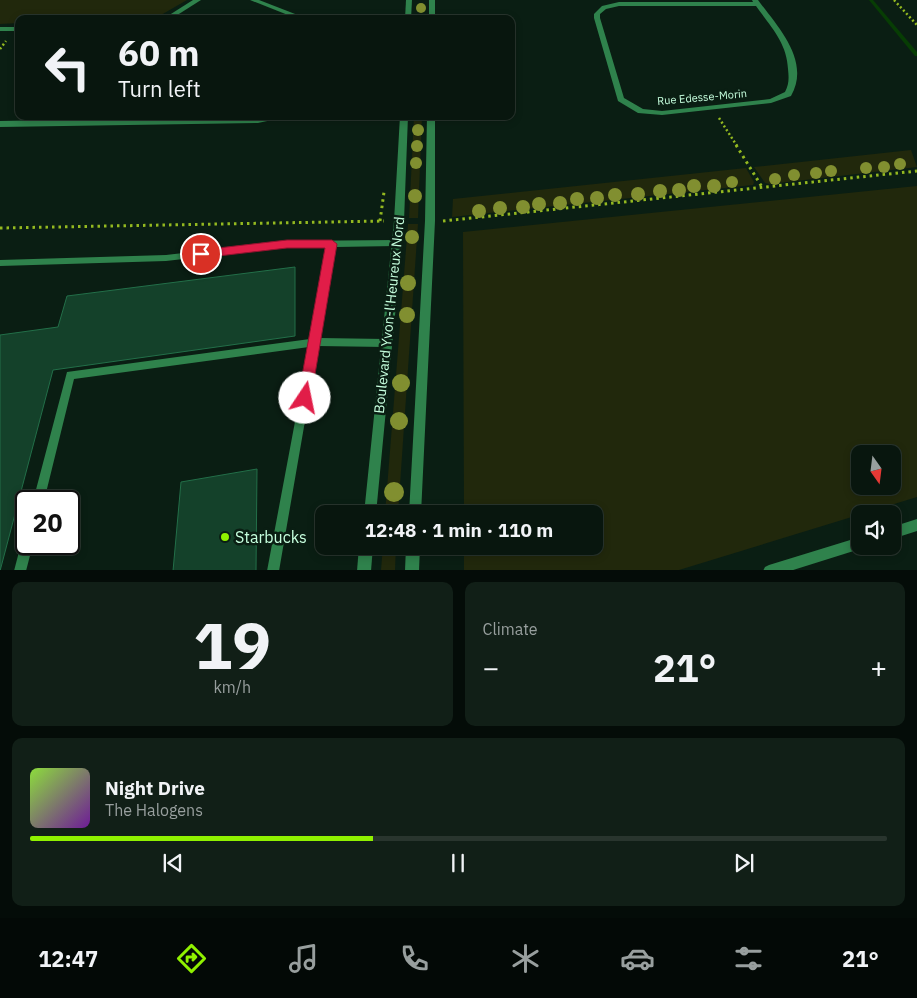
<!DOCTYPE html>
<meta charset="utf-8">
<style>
:root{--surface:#08160e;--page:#111f17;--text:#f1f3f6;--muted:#989f9e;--line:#29352e;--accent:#90f100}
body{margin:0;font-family:"IBM Plex Sans",sans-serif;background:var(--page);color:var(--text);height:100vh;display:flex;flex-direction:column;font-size:19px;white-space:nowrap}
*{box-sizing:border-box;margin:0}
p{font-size:16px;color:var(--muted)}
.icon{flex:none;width:28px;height:28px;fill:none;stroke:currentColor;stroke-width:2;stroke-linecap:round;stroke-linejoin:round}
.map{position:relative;height:570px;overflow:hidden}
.side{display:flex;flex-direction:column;gap:12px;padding:12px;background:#040c08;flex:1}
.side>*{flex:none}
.hud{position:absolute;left:15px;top:15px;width:500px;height:105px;border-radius:10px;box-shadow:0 2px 8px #0003,0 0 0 1px var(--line);background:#08160e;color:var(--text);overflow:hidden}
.needle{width:32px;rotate:166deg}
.fabs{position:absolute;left:851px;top:445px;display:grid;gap:10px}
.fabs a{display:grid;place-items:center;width:50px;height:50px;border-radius:10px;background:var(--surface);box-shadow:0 2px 8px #0003,0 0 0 1px var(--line);font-size:25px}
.speed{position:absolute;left:15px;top:490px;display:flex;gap:10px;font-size:25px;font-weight:700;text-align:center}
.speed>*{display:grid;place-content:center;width:65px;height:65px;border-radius:50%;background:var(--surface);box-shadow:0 2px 8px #0003,0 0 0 1px var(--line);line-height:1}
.speed .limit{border:2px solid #111;border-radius:8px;background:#fff;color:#111}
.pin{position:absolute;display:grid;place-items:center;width:42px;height:42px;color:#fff;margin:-21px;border:2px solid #fff;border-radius:50%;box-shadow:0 1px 5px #0007}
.me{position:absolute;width:55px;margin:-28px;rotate:11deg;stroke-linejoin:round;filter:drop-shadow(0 0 4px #0008)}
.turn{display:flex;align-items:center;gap:18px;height:105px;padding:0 20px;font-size:22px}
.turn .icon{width:65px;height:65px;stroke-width:2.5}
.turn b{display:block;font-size:35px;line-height:42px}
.big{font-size:38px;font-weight:700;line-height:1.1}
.side .card{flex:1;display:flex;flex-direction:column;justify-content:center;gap:8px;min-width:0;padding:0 18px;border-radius:10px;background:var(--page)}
.side .dial{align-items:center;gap:0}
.dial b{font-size:65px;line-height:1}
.song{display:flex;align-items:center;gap:15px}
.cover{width:60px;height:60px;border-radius:8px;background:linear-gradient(135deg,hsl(90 70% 55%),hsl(280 70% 35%))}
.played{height:5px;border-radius:2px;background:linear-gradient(90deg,var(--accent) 40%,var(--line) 40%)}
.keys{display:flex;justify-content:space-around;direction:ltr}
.heat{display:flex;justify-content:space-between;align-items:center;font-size:28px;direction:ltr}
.side .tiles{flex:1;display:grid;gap:12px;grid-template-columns:1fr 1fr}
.card:last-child{grid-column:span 2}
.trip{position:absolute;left:315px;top:505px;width:288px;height:50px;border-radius:10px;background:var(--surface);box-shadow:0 2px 8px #0003,0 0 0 1px var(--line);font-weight:700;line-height:50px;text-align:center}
.dock{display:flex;height:80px;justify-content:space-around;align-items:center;background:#030906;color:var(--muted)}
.dock .icon{width:35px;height:35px}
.dock .current{color:var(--accent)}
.dock b{font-size:22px;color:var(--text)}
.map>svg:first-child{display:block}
.green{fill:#21280c;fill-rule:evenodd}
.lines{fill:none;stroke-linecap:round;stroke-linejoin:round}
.stream{fill:#073d04;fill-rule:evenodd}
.building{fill:#14412a;stroke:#236f49}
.path-far1{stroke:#94b920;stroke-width:2.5;stroke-dasharray:2 2.5;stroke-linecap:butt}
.path{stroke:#94b920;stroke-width:3;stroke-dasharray:2.5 4;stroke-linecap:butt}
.service{fill:#2f824c;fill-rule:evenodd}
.minor{fill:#2f824c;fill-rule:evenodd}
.tertiary{fill:#2f824c;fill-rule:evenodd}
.tree{fill:#818f30}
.route{fill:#e11d48;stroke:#92132f}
.poi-dot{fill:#90f100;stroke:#0a1e13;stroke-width:2}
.labels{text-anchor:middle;stroke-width:5;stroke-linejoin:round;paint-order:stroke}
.far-street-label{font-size:11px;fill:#c6ffde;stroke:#0a1e13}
.street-label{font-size:14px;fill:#c6ffde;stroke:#0a1e13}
.near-poi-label{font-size:16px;fill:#c6ffde;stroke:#0a1e13;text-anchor:start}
</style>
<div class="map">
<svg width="917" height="571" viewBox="0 0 917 571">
<rect width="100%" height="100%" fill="#0a1e13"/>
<!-- green -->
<g class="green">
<polygon points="0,0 187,0 154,19 19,19 19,23 0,24"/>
<polygon points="414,116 422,116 418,218 409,218"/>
<polygon points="911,150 917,167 770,184 765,183 754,167"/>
<polygon points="746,168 754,182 753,185 452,217 453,199"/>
<path d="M917 186V497L679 570H464V546H594V514H464L463 232ZM860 454H892V486H860Z"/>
<polygon points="408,224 418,224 398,514 385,514"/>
<polygon points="383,546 396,546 395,570 381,570"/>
</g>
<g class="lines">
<!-- stream -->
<polygon class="stream" points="869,0 873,0 917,52 917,56 915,56"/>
</g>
<!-- building -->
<g class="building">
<polygon points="295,267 295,336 53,370 0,571 0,335 58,327 67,296"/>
<polygon points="257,469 256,571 173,571 181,482"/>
</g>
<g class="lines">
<!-- path-far1 -->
<g class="path-far1">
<polyline points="894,0 917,25"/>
<polyline points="0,49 6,41"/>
<polyline points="719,118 737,146"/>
</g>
<!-- path -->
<g class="path">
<polyline points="736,145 762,187"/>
<polyline points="380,221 384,192"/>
<polyline points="443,221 917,171"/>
<polyline points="0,228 384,221"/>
</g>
<!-- service -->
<g class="service">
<polygon points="396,240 400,243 396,246 336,247 320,338 385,339 388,340 390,343 388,346 385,347 318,346 279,571 267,571 309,347 74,379 44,501 33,501 67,372 310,339 327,247 287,247 166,261 0,266 0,260 166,255 287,241"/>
<polygon points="917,519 917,531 892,539 892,527"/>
<polygon points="860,537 860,546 864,546 860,549 790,571 763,571 765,567 769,565"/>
<polygon points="26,539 26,544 33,544 26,571 14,571 21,544 23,540"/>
</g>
<!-- minor -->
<g class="minor">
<polygon points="193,0 201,0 171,19 163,19"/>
<polygon points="250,0 259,0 308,19 298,19"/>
<path d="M752 0H758C778 27 811 61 791 96L771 103 662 115 638 113 618 101 594 18V14L602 6 619 2H753ZM619 6H756C771 27 787 43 788 69 789 79 789 84 785 92L770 99 662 111 643 109 624 98 600 18V14L606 9Z"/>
<rect x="0" y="27" width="19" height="4"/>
<polygon points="265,116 285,116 281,118 258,123 0,127 0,121"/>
</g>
<!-- tertiary -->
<g class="tertiary">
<polygon points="406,0 412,0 411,19 405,19"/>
<rect x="429" y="0" width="6" height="19"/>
<polygon points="400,116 408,116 404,221 376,514 364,514 394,221"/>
<polygon points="427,116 435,116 435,221 421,514 409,514 425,221"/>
<polygon points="359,546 373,546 371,571 357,571"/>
<polygon points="406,546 420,546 419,571 405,571"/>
</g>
</g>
<!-- trees -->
<g class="tree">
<circle cx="421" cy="8" r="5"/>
<circle cx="418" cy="130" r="6"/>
<circle cx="417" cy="146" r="6"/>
<circle cx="416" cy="163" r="6"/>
<circle cx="900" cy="164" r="6"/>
<circle cx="884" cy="167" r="6"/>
<circle cx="866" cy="168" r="6"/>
<circle cx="831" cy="171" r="6"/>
<circle cx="816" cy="173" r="6"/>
<circle cx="794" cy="175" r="6"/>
<circle cx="775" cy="179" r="6"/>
<circle cx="732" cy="182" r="6"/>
<circle cx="694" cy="186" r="7"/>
<circle cx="714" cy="186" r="7"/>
<circle cx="679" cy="190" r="7"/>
<circle cx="660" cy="191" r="7"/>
<circle cx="638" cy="194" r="7"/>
<circle cx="615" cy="195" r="7"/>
<circle cx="415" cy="196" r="7"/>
<circle cx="597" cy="198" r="7"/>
<circle cx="577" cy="199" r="7"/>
<circle cx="560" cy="203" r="7"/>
<circle cx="539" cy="204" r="7"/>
<circle cx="523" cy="207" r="7"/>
<circle cx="500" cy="208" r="7"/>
<circle cx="479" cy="211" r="7"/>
<circle cx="412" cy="237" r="7"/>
<circle cx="408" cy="283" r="8"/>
<circle cx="407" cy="315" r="8"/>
<circle cx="401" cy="383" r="9"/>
<circle cx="399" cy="421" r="9"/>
<circle cx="394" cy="492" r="10"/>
</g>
<!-- route -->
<polygon class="route" points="287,240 332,240 337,244 311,398 309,402 305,404 300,402 298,398 325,248 287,248 201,258 195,254 201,250"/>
<!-- markers -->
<circle class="poi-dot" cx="225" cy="537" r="5"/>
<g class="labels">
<!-- far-street labels -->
<g class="far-street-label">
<text transform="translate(702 97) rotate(-5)" y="4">Rue Edesse-Morin</text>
</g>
<!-- street labels -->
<g class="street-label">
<text transform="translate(389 315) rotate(-84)" y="5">Boulevard Yvon-l'Heureux Nord</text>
</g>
<!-- near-poi labels -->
<g class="near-poi-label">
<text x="235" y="543">Starbucks</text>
</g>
</g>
</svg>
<div class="fabs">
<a><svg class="needle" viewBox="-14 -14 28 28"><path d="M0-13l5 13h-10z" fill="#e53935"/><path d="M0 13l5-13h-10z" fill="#989f9e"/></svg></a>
<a><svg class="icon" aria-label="sound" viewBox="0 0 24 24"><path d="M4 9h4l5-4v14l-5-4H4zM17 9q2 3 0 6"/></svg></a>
</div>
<div class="speed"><div class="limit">20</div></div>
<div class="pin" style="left:201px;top:254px;background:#d93025"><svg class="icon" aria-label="arrive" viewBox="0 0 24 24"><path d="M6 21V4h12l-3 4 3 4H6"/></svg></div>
<svg class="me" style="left:305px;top:398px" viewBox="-20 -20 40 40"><circle r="19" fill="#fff"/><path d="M0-13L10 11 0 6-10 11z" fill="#e11d48"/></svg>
<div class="trip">12:48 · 1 min · 110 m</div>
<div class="hud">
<div class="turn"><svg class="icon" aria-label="left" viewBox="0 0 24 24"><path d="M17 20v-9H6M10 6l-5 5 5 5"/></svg><div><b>60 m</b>Turn left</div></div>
</div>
</div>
<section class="side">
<div class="tiles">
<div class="card dial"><b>19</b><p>km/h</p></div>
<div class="card"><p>Climate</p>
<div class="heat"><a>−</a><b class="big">21°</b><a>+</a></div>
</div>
<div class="card">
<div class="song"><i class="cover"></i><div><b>Night Drive</b><p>The Halogens</p></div></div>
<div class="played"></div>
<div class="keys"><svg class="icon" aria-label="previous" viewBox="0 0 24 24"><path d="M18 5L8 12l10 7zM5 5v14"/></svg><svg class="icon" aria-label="pause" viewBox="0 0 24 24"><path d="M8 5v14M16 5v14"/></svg><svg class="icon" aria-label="next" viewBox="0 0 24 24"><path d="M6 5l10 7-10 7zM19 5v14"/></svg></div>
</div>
</div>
</section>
<nav class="dock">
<b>12:47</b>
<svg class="icon current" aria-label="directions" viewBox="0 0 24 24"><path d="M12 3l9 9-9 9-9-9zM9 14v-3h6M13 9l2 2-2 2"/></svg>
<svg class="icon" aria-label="music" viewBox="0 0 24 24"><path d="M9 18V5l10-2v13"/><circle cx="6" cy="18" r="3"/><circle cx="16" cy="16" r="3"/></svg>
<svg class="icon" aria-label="phone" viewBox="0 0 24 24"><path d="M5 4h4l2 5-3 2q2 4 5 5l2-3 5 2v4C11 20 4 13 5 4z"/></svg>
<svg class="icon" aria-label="climate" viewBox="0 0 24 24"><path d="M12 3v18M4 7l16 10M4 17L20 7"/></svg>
<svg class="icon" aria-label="car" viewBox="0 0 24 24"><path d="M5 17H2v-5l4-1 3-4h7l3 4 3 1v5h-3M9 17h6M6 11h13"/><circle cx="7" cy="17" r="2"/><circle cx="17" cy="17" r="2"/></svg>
<svg class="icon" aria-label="filters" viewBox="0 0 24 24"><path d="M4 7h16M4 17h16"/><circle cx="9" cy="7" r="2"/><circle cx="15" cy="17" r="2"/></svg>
<b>21°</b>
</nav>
